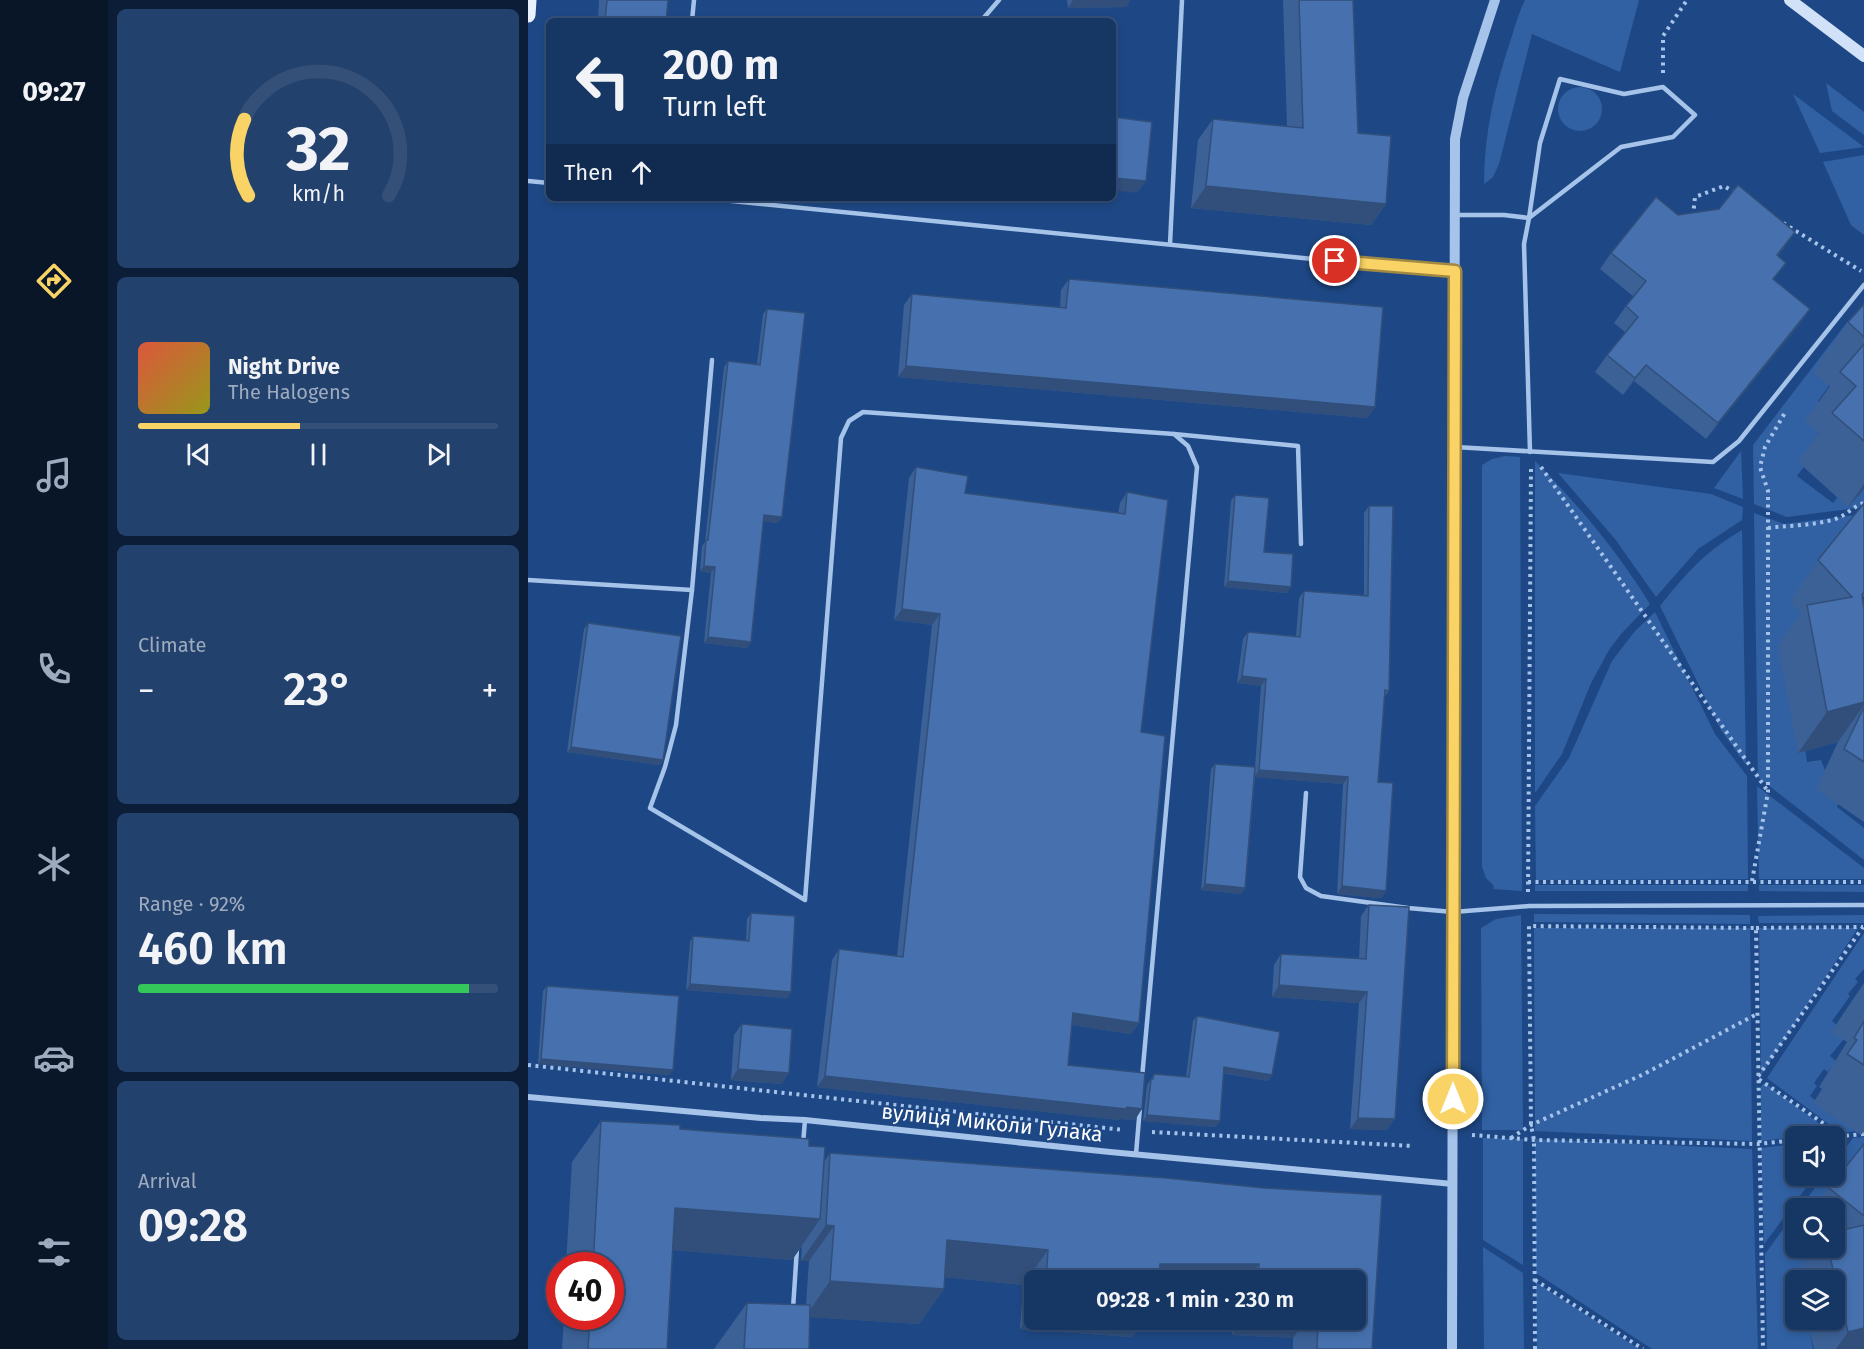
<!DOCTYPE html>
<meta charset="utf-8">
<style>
:root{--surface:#163664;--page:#23416d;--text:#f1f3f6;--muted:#9eabbf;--line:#355078;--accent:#f9d365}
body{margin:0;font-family:"Fira Sans",sans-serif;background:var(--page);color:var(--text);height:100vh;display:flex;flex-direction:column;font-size:22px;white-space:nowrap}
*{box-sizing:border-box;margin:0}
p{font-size:20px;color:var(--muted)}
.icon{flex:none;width:33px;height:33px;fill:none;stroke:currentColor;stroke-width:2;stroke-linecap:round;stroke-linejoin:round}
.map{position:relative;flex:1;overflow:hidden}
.panel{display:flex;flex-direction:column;gap:9px;padding:9px;background:#0c1e37;width:420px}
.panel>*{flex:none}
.banner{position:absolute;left:18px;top:18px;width:570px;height:183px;border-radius:9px;box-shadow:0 3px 9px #0003,0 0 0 2px var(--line);background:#163664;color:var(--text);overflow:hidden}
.buttons{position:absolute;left:1257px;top:1126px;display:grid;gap:12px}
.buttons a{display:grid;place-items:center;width:60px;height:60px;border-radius:9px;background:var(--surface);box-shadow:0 3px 9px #0003,0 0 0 2px var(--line);font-size:30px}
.speed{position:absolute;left:18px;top:1252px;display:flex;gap:12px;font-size:30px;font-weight:700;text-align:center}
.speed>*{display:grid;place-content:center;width:78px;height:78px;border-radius:50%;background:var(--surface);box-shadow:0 3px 9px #0003,0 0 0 2px var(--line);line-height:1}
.speed .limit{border:9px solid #d22;background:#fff;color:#111}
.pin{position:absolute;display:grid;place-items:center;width:51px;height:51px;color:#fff;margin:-26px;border:3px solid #fff;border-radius:50%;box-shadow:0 2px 6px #0007}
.me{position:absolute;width:66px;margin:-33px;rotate:0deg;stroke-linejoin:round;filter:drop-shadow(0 0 4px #0008)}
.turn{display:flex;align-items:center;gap:21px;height:126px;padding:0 18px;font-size:27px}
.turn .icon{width:78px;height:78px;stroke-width:2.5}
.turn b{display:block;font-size:42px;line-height:51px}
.then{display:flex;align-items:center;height:57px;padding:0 18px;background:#0003;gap:12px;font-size:22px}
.big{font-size:45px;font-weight:600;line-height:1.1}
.panel .widget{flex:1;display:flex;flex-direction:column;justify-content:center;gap:9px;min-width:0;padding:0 21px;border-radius:9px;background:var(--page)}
.panel .dial{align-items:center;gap:0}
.dial svg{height:156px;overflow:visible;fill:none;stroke:var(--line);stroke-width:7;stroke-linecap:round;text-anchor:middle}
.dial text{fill:var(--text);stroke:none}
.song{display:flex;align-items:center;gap:18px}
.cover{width:72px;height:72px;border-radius:9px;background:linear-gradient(135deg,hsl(10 70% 55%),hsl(60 70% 35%))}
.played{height:6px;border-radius:3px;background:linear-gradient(90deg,var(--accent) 45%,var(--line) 45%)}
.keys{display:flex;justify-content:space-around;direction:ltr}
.heat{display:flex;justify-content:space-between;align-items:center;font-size:33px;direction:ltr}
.charge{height:9px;border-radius:4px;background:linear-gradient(90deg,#34c759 92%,var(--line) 0)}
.trip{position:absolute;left:496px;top:1270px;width:342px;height:60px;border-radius:9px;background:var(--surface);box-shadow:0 3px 9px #0003,0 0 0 2px var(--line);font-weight:600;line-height:60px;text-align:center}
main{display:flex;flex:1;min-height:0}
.tab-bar{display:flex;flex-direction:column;width:108px;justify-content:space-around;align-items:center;background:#091628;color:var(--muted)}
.tab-bar .icon{width:42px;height:42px}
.tab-bar .current{color:var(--accent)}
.tab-bar b{font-size:27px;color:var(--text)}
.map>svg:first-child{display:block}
.green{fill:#3161a3}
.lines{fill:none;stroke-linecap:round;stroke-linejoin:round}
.path{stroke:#a6c3ea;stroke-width:4;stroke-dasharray:3 4.5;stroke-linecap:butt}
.service{stroke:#a6c3ea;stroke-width:4.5}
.minor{stroke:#a6c3ea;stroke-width:6}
.tertiary{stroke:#a6c3ea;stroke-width:10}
.secondary{stroke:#d1e1f8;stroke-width:12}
.primary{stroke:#eaf1fe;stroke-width:15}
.wall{fill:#3c6196}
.shaded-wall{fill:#314f7a}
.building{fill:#4671ae;stroke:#314f7a;stroke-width:1.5}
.route-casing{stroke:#a28942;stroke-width:15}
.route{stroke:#f9d365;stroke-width:10}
.labels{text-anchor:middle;stroke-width:4.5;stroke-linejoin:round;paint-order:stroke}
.street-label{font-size:21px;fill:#fff;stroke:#1e4885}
</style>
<main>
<nav class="tab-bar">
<b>09:27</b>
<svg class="icon current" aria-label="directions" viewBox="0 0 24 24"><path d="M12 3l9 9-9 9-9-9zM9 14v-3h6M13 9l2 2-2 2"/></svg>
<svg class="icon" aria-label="music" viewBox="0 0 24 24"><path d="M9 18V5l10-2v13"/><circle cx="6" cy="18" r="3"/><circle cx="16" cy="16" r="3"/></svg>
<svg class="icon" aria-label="phone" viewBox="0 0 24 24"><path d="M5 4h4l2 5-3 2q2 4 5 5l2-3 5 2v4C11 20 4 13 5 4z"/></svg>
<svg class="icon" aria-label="climate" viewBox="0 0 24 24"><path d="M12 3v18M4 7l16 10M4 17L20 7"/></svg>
<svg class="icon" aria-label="car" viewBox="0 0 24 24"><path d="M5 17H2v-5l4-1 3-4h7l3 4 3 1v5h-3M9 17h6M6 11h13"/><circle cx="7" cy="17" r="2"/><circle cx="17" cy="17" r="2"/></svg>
<svg class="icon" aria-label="filters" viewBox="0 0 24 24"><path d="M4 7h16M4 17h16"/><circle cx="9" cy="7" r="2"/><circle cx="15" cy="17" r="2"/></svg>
</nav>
<section class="panel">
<div class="widget dial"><svg viewBox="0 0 100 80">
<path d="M14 69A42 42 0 1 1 86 69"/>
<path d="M14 69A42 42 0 0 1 12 30" stroke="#f9d365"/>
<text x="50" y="56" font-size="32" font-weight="700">32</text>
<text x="50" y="72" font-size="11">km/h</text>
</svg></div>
<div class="widget">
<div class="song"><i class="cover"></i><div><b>Night Drive</b><p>The Halogens</p></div></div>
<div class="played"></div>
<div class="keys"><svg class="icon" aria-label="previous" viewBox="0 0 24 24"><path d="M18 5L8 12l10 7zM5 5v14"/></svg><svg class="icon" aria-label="pause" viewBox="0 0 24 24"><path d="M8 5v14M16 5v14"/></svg><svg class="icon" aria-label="next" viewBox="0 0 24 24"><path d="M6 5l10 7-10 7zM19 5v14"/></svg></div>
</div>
<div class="widget"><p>Climate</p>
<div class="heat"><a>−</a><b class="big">23°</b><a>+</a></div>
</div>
<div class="widget"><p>Range · 92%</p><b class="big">460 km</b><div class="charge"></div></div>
<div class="widget"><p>Arrival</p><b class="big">09:28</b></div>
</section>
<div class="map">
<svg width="1336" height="1349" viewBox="0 0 1336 1349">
<rect width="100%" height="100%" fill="#1e4885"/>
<!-- green -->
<g class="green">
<path d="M997 0H1111L1092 72 1004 34 971 164 965 177 956 184C956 134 967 86 983 39 987 26 991 12 997 0Z"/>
<polygon points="1298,83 1336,112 1336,135 1304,111"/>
<circle cx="1052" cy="109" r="22"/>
<polygon points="1265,94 1336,147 1292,153"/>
<polygon points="1336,155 1336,235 1323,225 1295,162"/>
<polygon points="1336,312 1309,375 1290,401 1306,413 1289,435 1295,441 1269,476 1305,503 1314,491 1336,473 1336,507 1259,517 1226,504 1225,445 1320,321"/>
<polygon points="1213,451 1215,499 1186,488"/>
<polygon points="977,456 992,457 994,891 965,889 966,886 958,878 954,867 954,465 964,459"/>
<path d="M1007 461C1053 508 1087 548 1122 604L1093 634 1081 650 1063 683 1034 754 1007 793Z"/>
<polygon points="1030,473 1183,494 1215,507 1214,520 1170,549 1128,597 1087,539"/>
<polygon points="1226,513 1256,524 1336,514 1277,747 1279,762 1293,760 1310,804 1309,807 1336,828 1336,860 1230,777"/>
<path d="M1214 530 1218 765 1193 730 1132 606C1158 573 1178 551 1214 530Z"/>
<polygon points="1127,612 1187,734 1219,776 1220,879 1008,880 1007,806 1041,758 1084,661 1107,631"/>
<polygon points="1229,786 1336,868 1336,879 1231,879"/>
<rect x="1007" y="885" width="213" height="6"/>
<polygon points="1231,885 1336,885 1336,892 1231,891"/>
<polygon points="1006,914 1222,915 1222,924 1006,922"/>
<polygon points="993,915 995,1130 954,1130 953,928 968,919"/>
<polygon points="1336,915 1336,923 1231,923 1230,916"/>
<polygon points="1006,928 1222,928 1224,1141 1007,1131"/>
<polygon points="1231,928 1330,928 1233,1075"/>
<polygon points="1336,933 1336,969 1327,979 1330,982 1320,994 1322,996 1304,1021 1320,1034 1302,1056 1308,1061 1300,1072 1296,1069 1286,1083 1289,1086 1282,1096 1318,1124 1336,1130 1313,1133 1239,1078"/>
<polygon points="1237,1083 1304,1133 1233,1141 1233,1086"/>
<polygon points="1336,1137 1336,1163 1302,1209 1271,1209 1296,1176 1306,1176 1307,1162 1325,1138"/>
<polygon points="955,1138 995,1139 995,1265 955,1240"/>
<polygon points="1007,1139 1224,1149 1230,1349 1124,1349 1008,1273"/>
<polygon points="1267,1144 1268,1176 1287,1176 1236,1244 1233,1148"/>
<polygon points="1267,1213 1268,1248 1296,1248 1278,1281 1268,1281 1268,1320 1280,1320 1285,1349 1239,1349 1237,1254"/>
<polygon points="955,1247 995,1273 996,1349 956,1349"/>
<polygon points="1008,1282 1111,1349 1009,1349"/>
</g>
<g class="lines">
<!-- path -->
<g class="path">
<polyline points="1135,73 1135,36 1159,0"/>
<polyline points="1165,216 1167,197 1196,186 1208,193"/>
<polyline points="1255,223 1333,271"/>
<polyline points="1013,467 1239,790"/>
<path d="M1240 528C1262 525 1285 526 1307 519 1318 516 1325 506 1336 503"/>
<polyline points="1224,881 1240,792 1240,491 1232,467 1237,447 1258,411"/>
<polyline points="1000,882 1336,882"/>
<polyline points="1000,892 1003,468"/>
<polyline points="1228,928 1335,927"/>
<polyline points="0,1065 596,1130"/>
<polyline points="624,1132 885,1146"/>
<polyline points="944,1135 1006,1140 1230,1144 1268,1140"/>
<polyline points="1314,1136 1229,1078 1335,927"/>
<polyline points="1303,1137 1336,1134"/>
<polyline points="983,1138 1003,1125 1116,1074 1229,1014"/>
<polyline points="1007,1280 1115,1349"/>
<polyline points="1007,1349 1006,1140 1003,1125 1001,926 1228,928 1235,1349"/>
</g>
<!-- service -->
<g class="service">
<polyline points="164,21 166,0"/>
<polyline points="453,21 471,0"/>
<polyline points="0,181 21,183"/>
<polyline points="174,198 855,266 927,271"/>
<polyline points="929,215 976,215 1001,218 1012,143 1032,79 1096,94 1135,87 1167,115 1145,137 1093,147 1001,218 996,244 1002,452"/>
<polyline points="642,244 654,0"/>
<polyline points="184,360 164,590 148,725 137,767 122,808 277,900 313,438 321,421 335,412 646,434 660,446 669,467 614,1078"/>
<polyline points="646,434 770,446 773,544"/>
<polyline points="927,447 1185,462 1211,441 1336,285"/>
<polyline points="0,580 164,590"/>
<polyline points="778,793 772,877 778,888 793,896 880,908 925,912 1001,906 1336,905"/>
<polyline points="275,1144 277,1120"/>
<polyline points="608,1154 612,1107"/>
<polyline points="265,1309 269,1248"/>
</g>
<!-- minor -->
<polyline class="minor" points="0,1097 233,1118 277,1120 582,1152 925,1184"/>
<!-- tertiary -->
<polyline class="tertiary" points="924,1349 927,139 935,98 967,0"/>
<!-- secondary -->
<polyline class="secondary" points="1262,0 1336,56"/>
<!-- primary -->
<polyline class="primary" points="0,15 1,0"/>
</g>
<!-- wall -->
<g class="wall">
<polygon points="71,0 140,0 138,21 70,21"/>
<polygon points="539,0 602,0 598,7 540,8"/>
<polygon points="755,0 825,0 830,133 858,204 843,225 663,208 670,140 685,119 759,126"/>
<polygon points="1256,248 1250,256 1246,280 1282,309 1271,325 1178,439 1106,381 1095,395 1067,372 1079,355 1097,332 1086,323 1105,296 1072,269 1083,253"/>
<polygon points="541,279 847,407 839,418 370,377 376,305 384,294 532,307 533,290"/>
<polygon points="1336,304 1336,489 1320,507 1270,462 1291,433 1277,421 1302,386 1285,372 1320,322"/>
<polygon points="239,309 254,517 250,523 235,521 223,642 219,648 176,643 183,573 172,571 174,546 177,542 196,367 200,361 229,364 235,314"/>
<polygon points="388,467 437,493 590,514 592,503 599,492 613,732 611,1023 603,1034 544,1025 540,1065 607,1120 592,1119 591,1120 289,1087 304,960 311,949 369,956 404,625 366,620 381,478"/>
<polygon points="707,495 736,552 759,593 696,587 703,501"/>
<polygon points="1336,503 1336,596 1334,598 1336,609 1336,822 1288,789 1310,742 1270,753 1250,646 1273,613 1262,601 1290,560"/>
<polygon points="841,506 861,691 856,697 850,782 858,891 853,898 809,894 815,784 727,777 717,888 713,894 673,890 683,769 687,764 727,767 733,686 709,683 715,639 720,632 768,636 771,598 776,591 836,595 836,513"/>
<polygon points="60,623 135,760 131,765 39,752 56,629"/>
<polygon points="841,905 859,1130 822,1129 831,1003 744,997 746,965 753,954 831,959 833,916"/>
<polygon points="223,913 263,992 259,998 158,990 162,942 165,936 218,941 219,919"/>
<polygon points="1336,983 1336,1131 1333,1135 1285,1103 1294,1089 1291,1087 1319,1042 1303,1032"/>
<polygon points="19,986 145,1070 141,1075 10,1064 15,991"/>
<polygon points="669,1016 744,1075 740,1081 695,1073 688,1127 615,1121 619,1085 626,1074 658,1077 665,1021"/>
<polygon points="214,1024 261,1073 253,1084 203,1080 206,1035"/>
<polygon points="73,1121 152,1125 152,1129 281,1139 281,1146 297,1147 296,1162 302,1153 638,1178 736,1188 854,1195 844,1349 765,1349 765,1338 704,1335 705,1320 828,1320 828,1281 507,1281 507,1320 616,1320 604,1337 492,1329 495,1285 416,1277 416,1289 391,1324 282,1317 281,1349 216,1349 219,1303 278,1305 281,1261 273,1261 274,1246 264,1260 145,1250 139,1349 34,1349 36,1317 82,1317 82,1266 38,1266 44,1162"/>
<polygon points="1336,1144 1336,1349 1286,1349 1279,1320 1306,1320 1306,1281 1269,1281 1268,1275 1287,1248 1306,1248 1306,1209 1286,1209 1301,1188"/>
<polygon points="219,1303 216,1349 186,1349"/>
</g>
<!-- shaded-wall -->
<g class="shaded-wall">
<polygon points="545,0 602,0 598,7 540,8"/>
<polygon points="585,178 618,181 609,193 585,190"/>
<polygon points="678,186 858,204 843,225 663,208"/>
<polygon points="1267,232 1256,248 1237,272 1249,255"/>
<polygon points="1282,309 1271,325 1178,439 1190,423"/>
<polygon points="1118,365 1106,381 1095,395 1107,378"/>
<polygon points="378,366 847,407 839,418 370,377"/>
<polygon points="1336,484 1336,489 1320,507"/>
<polygon points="236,515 254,517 250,523 232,521"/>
<polygon points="176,566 187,567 183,573 172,571"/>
<polygon points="700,581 763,587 759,593 696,587"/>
<polygon points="374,609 412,614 404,625 366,620"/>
<polygon points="180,637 223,642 219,648 176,643"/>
<polygon points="714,676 738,679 733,686 709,683"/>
<polygon points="1336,702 1336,705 1310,742 1270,753 1299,712"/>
<polygon points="43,747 135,760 131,765 39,752"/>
<polygon points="731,770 820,777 815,784 726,777"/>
<polygon points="677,884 717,888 713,894 673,890"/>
<polygon points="814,886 858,891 853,898 809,894"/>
<polygon points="162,984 263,992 259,998 158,990"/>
<polygon points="751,985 839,992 831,1003 744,997"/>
<polygon points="545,1013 611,1023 603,1034 537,1024"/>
<polygon points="13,1059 145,1070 141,1075 10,1064"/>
<polygon points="696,1067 744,1075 740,1081 692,1072"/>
<polygon points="210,1069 261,1073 253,1084 203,1080"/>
<polygon points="297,1076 599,1107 614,1109 607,1120 592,1119 591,1120 289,1087"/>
<polygon points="619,1115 692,1121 688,1127 615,1121"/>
<polygon points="830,1118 867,1119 859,1130 822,1129"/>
<polygon points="147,1208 292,1219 264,1260 119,1248"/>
<polygon points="298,1225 306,1226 281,1261 273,1261"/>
<polygon points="419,1240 520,1250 495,1285 394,1275"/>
<polygon points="632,1264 731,1264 719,1281 620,1281"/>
<polygon points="302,1281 416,1289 391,1324 277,1317"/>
<polygon points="507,1308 507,1320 616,1320 604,1337 492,1329"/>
<polygon points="714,1320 778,1320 765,1338 704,1335"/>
<polygon points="1336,1328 1336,1349 1308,1349 1320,1332"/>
</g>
<!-- building -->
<g class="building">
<polygon points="79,0 140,0 138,21 77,21"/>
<polygon points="771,0 825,0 830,133 863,136 858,204 678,186 685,119 775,128"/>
<polygon points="585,117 624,122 618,181 585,178"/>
<polygon points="1210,185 1267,232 1249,255 1258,263 1245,279 1282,309 1190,423 1118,365 1107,378 1079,355 1110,317 1098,306 1118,281 1083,253 1128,197 1150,215 1191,209"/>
<polygon points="541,279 855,307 847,407 378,366 384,294 538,308"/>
<polygon points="1336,304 1336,337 1320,322"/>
<polygon points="239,309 277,313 254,517 236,515 223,642 180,637 187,567 176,566 178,540 180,540 200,361 232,365"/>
<polygon points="1336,344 1336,441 1304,413 1328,386 1312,372"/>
<polygon points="388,467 440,476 437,493 597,514 599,492 640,500 613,732 637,736 611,1023 545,1013 540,1065 617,1073 614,1109 599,1107 598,1109 297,1076 311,949 375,957 412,614 374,609"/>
<polygon points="707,495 741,498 736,552 765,554 763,587 700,581"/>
<polygon points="1336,503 1336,592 1334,595 1336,609 1336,702 1299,712 1279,605 1324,597 1290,560"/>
<polygon points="841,506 865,506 861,691 857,690 850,782 865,783 858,891 814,886 820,777 731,770 738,679 714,676 720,632 772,637 776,591 840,596"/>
<polygon points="60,623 153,636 135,760 43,747"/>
<polygon points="1336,707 1336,762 1316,749"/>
<polygon points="687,764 727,767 717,888 677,884"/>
<polygon points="841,905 881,907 867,1119 830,1118 839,992 751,985 753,954 838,959"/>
<polygon points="223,913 267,916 263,992 162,984 165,936 221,941"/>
<polygon points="19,986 151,996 145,1070 13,1059"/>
<polygon points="669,1016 752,1032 744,1075 696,1067 692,1121 619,1115 623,1079 625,1079 626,1074 661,1077"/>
<polygon points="1336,1021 1336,1065 1319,1054 1329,1040 1326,1038"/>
<polygon points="214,1024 264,1029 261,1073 210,1069"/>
<polygon points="73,1121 152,1125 152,1129 281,1139 281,1146 297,1147 292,1219 147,1208 139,1349 60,1349 62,1317 82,1317 82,1266 65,1266"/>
<polygon points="1336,1144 1336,1216 1301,1188"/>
<polygon points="302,1153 638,1178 736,1188 854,1195 844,1349 789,1349 790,1320 828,1320 828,1281 730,1281 731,1264 632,1264 631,1281 518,1281 520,1250 419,1240 416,1289 302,1281 306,1226 298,1225"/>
<polygon points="1336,1225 1336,1328 1320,1332 1300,1248 1306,1248 1306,1232"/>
<polygon points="219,1303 282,1305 281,1349 216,1349"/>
</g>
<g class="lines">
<defs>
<polyline id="route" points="807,261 927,271 925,1099"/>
</defs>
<!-- route casing -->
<use href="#route" class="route-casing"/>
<!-- route -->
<use href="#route" class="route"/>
</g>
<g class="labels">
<!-- street labels -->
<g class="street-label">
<text transform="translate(464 1123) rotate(6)" y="7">вулиця Миколи Гулака</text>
</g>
</g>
</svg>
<div class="buttons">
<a><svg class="icon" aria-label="sound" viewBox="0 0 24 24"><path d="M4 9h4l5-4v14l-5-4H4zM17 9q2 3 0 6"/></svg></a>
<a><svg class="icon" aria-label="search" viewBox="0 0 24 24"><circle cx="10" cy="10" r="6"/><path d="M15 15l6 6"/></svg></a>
<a><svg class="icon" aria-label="layers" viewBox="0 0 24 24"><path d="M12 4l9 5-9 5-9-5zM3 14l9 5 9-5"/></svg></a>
</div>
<div class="speed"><div class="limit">40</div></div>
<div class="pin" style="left:807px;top:261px;background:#d93025"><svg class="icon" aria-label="arrive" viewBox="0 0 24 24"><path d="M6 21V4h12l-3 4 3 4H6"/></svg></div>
<svg class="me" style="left:925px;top:1099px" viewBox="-20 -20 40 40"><circle r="17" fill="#f9d365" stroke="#fff" stroke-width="3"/><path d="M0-11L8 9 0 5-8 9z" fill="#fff"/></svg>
<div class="trip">09:28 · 1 min · 230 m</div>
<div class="banner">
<div class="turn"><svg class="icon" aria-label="left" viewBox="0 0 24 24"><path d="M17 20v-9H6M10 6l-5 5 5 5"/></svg><div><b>200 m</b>Turn left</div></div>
<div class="then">Then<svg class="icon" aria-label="ahead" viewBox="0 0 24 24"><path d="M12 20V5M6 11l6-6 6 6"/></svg></div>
</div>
</div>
</main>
